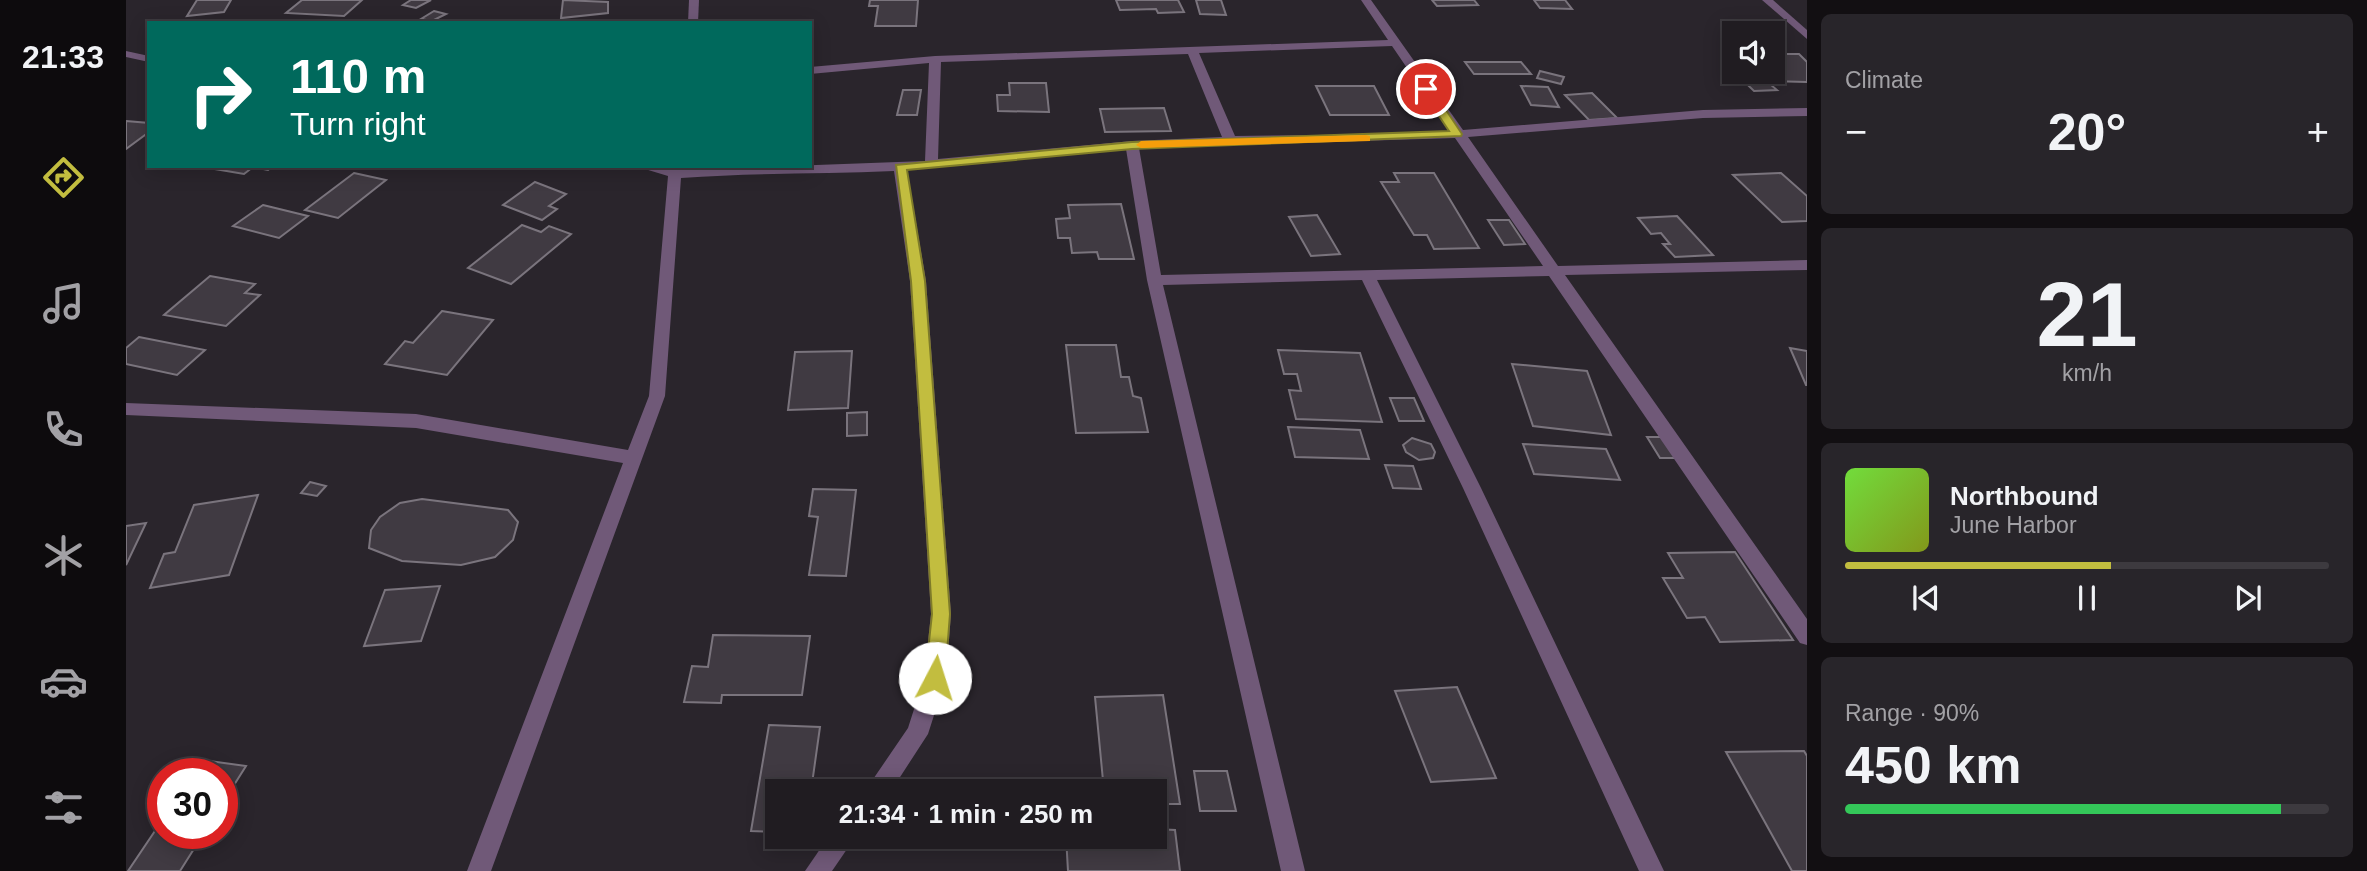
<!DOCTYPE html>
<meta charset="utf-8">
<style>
:root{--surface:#201c21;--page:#28252a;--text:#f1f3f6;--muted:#a2a1a5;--line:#3d3a3f;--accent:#c2bd3f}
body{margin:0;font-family:Helvetica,sans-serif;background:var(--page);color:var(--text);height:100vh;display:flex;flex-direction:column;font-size:26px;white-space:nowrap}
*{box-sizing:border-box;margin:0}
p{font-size:23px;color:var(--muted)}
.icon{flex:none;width:38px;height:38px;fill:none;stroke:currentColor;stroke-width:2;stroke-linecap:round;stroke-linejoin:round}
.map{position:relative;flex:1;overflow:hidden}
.details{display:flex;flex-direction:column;gap:14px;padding:14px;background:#120f12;width:560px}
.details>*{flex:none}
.guide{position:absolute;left:21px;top:21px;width:665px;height:147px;border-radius:0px;box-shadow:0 4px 18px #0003,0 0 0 2px var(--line);background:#00695c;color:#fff;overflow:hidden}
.controls{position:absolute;left:1596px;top:21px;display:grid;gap:14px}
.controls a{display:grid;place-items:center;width:63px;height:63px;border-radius:0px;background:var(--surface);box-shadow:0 4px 18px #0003,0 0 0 2px var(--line);font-size:35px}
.speed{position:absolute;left:21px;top:758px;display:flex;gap:14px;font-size:35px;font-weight:700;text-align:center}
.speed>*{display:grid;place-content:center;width:91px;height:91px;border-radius:50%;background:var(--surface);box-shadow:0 4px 18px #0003,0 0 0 2px var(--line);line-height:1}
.speed .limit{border:10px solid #d22;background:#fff;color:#111}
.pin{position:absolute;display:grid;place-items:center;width:60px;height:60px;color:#fff;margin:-30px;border:4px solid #fff;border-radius:50%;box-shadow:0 2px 7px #0007}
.me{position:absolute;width:77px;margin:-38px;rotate:5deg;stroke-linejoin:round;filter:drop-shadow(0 0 5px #0008)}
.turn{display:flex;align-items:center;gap:24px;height:147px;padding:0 28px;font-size:32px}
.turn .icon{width:91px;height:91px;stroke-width:2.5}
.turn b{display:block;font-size:49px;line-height:60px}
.big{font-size:52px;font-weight:700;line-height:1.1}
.details .card{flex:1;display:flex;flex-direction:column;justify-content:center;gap:10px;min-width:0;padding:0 24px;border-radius:10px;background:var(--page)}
.details .dial{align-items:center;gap:0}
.dial b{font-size:91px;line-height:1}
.song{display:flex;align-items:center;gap:21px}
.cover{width:84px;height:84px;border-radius:10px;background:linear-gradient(135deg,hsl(100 70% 55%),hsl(70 70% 35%))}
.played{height:7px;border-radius:4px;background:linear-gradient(90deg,var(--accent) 55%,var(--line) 55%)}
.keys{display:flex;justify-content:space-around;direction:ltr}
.heat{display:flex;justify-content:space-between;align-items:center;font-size:38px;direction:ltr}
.charge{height:10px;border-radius:5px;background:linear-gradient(90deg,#34c759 90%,var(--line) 0)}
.trip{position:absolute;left:639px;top:779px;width:402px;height:70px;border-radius:0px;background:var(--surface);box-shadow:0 4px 18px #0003,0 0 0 2px var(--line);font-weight:700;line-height:70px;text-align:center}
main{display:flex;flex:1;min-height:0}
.dock{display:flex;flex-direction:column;width:126px;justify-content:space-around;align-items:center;background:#0d0b0d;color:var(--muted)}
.dock .icon{width:49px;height:49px}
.dock .on{color:var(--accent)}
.dock b{font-size:32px;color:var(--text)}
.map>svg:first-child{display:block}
.building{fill:#403a42;stroke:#7a747d;stroke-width:2}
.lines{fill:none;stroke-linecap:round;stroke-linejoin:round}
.minor{fill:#705978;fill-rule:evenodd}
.route{fill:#c2bd3f;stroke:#7e7b29;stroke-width:2}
.slow{fill:#f59e0b}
</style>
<main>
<nav class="dock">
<b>21:33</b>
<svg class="icon on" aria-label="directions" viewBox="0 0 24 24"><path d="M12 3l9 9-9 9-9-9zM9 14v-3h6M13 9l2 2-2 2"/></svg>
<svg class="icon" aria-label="music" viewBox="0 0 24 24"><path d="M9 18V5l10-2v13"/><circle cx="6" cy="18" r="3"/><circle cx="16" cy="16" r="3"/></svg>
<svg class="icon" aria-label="phone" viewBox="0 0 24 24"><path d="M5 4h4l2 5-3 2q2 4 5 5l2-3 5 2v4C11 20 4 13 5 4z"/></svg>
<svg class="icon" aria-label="climate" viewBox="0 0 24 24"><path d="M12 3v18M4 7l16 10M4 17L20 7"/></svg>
<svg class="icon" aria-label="car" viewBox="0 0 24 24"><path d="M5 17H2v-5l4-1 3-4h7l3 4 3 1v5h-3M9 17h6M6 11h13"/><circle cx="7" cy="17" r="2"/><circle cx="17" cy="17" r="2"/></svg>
<svg class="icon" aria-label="filters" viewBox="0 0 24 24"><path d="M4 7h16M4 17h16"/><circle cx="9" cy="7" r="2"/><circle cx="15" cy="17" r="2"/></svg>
</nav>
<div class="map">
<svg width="1681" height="871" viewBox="0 0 1681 871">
<rect width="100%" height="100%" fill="#2a252c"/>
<!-- building -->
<g class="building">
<polygon points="71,0 105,0 98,12 61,16"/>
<polygon points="176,0 236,0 218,16 160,13"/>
<polygon points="285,0 305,0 290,8 277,5"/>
<polygon points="437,0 482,2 482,13 435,18"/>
<polygon points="744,0 792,0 790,26 749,26 752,6 743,6"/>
<polygon points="990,0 1052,0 1058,12 1032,13 1030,9 994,10"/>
<polygon points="1070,0 1095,0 1100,15 1074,14"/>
<polygon points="1306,0 1348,0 1352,5 1311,6"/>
<polygon points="1408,0 1439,0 1446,9 1414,8"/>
<polygon points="308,11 320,14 306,21 295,19"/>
<polygon points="1647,54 1673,54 1681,62 1681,82 1644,81 1635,72 1647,72"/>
<polygon points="1339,62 1395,62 1405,74 1348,74"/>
<polygon points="1601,65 1608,65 1608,72 1630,72 1651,90 1628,91"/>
<polygon points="1414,71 1438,77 1435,84 1411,78"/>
<polygon points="883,83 920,83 923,112 872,111 871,95 884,95"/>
<polygon points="1190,86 1248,86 1263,115 1204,115"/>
<polygon points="1395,86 1422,87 1433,107 1405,105"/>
<polygon points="777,90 795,90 791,115 771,115"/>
<polygon points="1466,93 1491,118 1463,120 1439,95"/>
<polygon points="1038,108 1045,131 979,132 974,109"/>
<polygon points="0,121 23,123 23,132 0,149"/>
<polygon points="92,166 147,166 142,170 127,167 118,174 89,169"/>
<polygon points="228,173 260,180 212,218 179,210"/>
<polygon points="1268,173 1308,173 1353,248 1308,249 1301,235 1288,235 1255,182 1273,182"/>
<polygon points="1655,173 1681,196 1681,221 1656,222 1607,175"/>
<polygon points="409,182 440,194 423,206 431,209 416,220 377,205"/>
<polygon points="995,204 1008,259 973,259 971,252 946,253 944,238 932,238 930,219 944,218 942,205"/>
<polygon points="137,205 182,216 153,238 107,226"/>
<polygon points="1191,215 1214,254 1185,256 1163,217"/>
<polygon points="1551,216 1587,255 1549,257 1537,244 1544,244 1535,233 1525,234 1512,218"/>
<polygon points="1362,220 1383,220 1399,244 1378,245"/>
<polygon points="396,225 415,232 423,226 445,234 385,284 342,268"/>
<polygon points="84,276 129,284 119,293 134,295 100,326 38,315"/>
<polygon points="316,311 367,320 321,375 259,364 279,341 287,343"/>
<polygon points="13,337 79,350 51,375 0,364 0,348"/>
<polygon points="940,345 990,345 995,377 1003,377 1007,396 1015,398 1022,432 950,433"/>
<polygon points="1664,348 1681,351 1681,385 1680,385"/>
<polygon points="1152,350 1234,353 1256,422 1170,419 1163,390 1175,391 1171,374 1158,374"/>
<polygon points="726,351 722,408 662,410 669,352"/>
<polygon points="1386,364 1461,371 1485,435 1407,426"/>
<polygon points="1264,398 1288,398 1298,421 1273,421"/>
<polygon points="741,412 741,435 721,436 721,413"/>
<polygon points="1162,427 1234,430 1243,459 1169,457"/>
<polygon points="1521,437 1544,437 1557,458 1534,458"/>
<polygon points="1286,438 1305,444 1309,452 1307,458 1293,460 1280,452 1277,445"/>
<polygon points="1397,444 1480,449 1494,480 1408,474"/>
<polygon points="1259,465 1287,466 1295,489 1267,488"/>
<polygon points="184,482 200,486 191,496 175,493"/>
<polygon points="687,489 730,490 720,576 683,575 692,517 683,516"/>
<polygon points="132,495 103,575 24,588 38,554 49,552 68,505"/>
<polygon points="296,499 382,510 392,522 387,540 369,557 335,565 276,561 243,548 245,530 254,517 274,503"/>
<polygon points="20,523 0,565 0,526"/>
<polygon points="1609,552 1667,640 1594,642 1579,617 1561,618 1537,578 1557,578 1542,553"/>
<polygon points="314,586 295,641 238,646 259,590"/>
<polygon points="587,635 684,636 676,695 596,695 595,703 558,702 566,666 582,667"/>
<polygon points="1331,687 1370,778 1305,782 1269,691"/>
<polygon points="1037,695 1054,804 1029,804 1029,791 978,791 969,697"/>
<polygon points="643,725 694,727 685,791 651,791 651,832 625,831"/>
<polygon points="1678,751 1681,756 1681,871 1666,871 1600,752"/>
<polygon points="76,760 120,766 96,804 96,774 67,774"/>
<polygon points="1068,771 1101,771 1110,811 1074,811"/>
<polygon points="37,819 37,833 78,833 54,871 2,871"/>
<polygon points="1029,829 1049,830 1054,871 942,871 940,836 1029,836"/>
</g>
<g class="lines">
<!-- minor -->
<g class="minor">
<polygon points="563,0 573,0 572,23 562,23"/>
<path d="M1235 0H1245L1337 130 1577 110 1681 108V116L1577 118 1342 137 1432 266 1681 260V270L1439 275 1681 619V645L1674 643 1423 276 1251 280 1355 488 1538 871H1513L1337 488 1236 280 1037 285 1179 871H1155L1021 280 1000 149 781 170 800 281 825 614 820 678 802 734 765 791H739L782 728 798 678 805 614 784 281 768 171C697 174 626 173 555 178L539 396 365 871H341L497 463 290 428 0 415V403L290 414 502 450 523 396 542 176 509 166 542 169V166H556L555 170 799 161 803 63 684 74V67L809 56 1262 40ZM1266 46 1324 131 1287 134 1109 136 1073 53ZM1062 54 1096 137 1006 141 812 159 815 62ZM1329 138 1417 266 1035 275 1013 148Z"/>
<polygon points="1636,0 1647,0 1681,30 1681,39"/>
<polygon points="0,51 23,56 23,62 0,57"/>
<polygon points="703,836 730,836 706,871 679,871"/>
</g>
</g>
<!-- route -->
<polygon class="route" points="1296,86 1304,86 1336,134 1335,136 1006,149 781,170 799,281 824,614 819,678 816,684 809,687 802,684 799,678 806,614 785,281 770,165 1006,142 1323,131 1295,89"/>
<!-- slow -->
<polygon class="slow" points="1240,135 1244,136 1244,141 1015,148 1010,145 1015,141"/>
</svg>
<div class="controls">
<a><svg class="icon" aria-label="sound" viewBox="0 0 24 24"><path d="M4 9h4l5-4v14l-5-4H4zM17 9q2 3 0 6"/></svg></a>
</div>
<div class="speed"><div class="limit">30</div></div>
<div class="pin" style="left:1300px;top:89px;background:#d93025"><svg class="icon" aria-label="arrive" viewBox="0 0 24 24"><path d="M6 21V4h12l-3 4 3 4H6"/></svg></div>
<svg class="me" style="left:809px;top:678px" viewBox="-20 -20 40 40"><circle r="19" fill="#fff"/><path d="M0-13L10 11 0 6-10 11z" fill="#c2bd3f"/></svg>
<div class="trip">21:34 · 1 min · 250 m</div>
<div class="guide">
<div class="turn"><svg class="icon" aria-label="right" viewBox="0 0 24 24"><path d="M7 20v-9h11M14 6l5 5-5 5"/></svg><div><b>110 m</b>Turn right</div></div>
</div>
</div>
<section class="details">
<div class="card"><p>Climate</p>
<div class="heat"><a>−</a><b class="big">20°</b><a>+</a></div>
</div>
<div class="card dial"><b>21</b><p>km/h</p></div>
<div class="card">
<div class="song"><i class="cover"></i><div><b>Northbound</b><p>June Harbor</p></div></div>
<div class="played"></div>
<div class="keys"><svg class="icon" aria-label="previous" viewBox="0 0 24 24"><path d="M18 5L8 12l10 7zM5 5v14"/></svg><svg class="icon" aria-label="pause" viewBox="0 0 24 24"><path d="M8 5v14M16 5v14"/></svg><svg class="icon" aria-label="next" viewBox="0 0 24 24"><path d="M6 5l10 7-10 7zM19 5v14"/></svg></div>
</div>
<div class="card"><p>Range · 90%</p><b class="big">450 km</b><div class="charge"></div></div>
</section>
</main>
